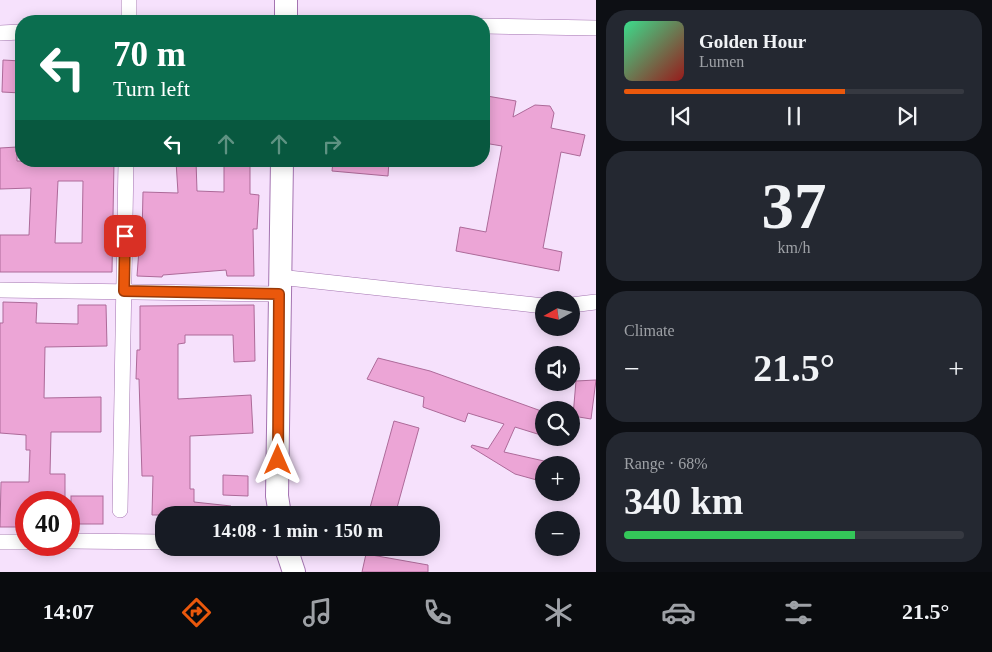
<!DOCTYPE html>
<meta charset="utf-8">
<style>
:root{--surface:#171b24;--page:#242831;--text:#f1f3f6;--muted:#9ea1a6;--line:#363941;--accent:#ea580c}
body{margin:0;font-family:"Times New Roman",serif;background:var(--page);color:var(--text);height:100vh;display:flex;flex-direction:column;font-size:19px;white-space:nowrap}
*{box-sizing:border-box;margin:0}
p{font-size:16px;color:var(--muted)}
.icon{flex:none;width:28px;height:28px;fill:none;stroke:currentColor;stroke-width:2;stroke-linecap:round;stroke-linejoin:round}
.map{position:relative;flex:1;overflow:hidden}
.panel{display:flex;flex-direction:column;gap:10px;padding:10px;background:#0d0f14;width:396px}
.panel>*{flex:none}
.guide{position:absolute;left:15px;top:15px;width:475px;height:152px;border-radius:20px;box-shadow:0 2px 12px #0003;background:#0b6e4f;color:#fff;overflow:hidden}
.needle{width:32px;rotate:262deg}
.tools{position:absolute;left:535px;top:291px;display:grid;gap:10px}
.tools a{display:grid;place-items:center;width:45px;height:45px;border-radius:50%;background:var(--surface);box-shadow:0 2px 12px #0003;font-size:25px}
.speed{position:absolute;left:15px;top:491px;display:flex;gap:10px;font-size:25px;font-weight:700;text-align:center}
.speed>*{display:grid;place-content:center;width:65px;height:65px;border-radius:50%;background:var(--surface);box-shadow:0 2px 12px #0003;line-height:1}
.speed .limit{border:8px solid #d22;background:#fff;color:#111}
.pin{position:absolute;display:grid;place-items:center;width:42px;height:42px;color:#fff;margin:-21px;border-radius:10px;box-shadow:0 2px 8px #0006}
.me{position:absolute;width:55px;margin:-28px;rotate:0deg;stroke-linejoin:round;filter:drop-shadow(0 0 4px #0008)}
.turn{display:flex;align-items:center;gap:18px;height:105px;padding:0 15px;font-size:22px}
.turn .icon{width:65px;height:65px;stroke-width:2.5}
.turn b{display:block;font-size:35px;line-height:42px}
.lanes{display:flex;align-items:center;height:48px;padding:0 15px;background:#0003;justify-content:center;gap:25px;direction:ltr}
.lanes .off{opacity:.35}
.big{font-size:38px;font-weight:800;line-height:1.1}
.panel .card{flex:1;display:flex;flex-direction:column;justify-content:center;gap:8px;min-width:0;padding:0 18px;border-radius:20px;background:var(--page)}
.panel .dial{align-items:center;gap:0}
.dial b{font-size:65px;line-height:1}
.song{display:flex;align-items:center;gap:15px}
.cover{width:60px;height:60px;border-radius:8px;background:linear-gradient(135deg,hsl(150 70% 55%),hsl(0 70% 35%))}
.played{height:5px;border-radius:2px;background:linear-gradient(90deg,var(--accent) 65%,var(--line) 65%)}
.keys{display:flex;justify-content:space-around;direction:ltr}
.heat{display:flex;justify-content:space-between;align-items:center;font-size:28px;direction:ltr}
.charge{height:8px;border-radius:4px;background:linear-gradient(90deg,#34c759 68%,var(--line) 0)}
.trip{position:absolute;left:155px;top:506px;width:285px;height:50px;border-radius:20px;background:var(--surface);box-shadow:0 2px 12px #0003;font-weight:800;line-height:50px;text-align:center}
.dock{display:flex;height:80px;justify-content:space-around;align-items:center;background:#090b0e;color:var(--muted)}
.dock .icon{width:35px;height:35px}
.dock .current{color:var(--accent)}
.dock b{font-size:22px;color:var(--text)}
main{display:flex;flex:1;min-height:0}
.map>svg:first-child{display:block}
.building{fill:#eca5d6;stroke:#ad6a99;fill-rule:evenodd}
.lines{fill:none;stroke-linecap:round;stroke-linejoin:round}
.street-casing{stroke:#a474b1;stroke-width:16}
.secondary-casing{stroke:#a474b1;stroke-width:24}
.street{stroke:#fff;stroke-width:15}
.secondary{stroke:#fff;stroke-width:22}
.route-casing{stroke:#983908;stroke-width:12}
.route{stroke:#ea580c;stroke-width:9}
</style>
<main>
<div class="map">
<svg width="596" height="572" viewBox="0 0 596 572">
<rect width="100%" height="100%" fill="#f6e1fc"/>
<!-- building -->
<g class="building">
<polygon points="3,60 21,61 21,93 2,92"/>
<polygon points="487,96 516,101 513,117 535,105 550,106 554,113 551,128 585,135 580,156 561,152 543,248 562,252 559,271 456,251 460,227 486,232 502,146 484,143 484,114"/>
<path d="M17 147V161H114L112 272H0V235H29L31 188 0 189V148ZM58 181H83L82 243H55Z"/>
<polygon points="176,161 196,161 197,191 224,192 224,161 250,161 250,194 259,195 257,229 253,229 254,276 227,276 226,270 163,275 162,277 137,276 140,236 142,236 143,192 178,193"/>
<polygon points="333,161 389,161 388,176 332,171"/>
<polygon points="3,302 37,303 36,323 78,324 78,305 106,305 107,346 45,347 44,398 101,397 101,432 51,432 50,474 65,474 65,502 26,502 26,527 0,527 1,482 29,482 30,450 26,450 26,435 0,433 0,323 3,323"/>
<polygon points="254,305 255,361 234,362 233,335 185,335 185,343 178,344 178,399 251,395 253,433 190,436 190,489 194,489 194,502 231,506 231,515 152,515 153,476 142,476 139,379 136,379 137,350 140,350 140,306"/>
<polygon points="378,358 430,371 544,412 544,436 515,427 504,452 544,461 544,482 515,474 471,447 472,445 488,449 504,424 468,413 465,422 423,407 424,397 367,379"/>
<polygon points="596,380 591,419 573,416 576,381"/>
<polygon points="394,421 419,428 395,515 368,515"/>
<polygon points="223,475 248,476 248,496 223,495"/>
<rect x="71" y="496" width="32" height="28"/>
<polygon points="366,554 428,565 428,572 362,572"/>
</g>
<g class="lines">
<defs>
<g id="street">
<polyline points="129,21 129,0"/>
<polyline points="484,26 596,28"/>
<polyline points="0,33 21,32"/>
<polyline points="279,277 544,306"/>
<polyline points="0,290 279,294"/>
<polyline points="571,305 596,302"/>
<polyline points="120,510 126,161"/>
<polyline points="69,541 164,542"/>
<polyline points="0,542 26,542"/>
</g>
<g id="secondary">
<polyline points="286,21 286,0"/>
<polyline points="280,515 277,496 282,161"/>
<polyline points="286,548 294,572"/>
</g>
</defs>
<!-- street casing -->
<use href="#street" class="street-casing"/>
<!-- secondary casing -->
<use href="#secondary" class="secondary-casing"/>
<!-- street -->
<use href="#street" class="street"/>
<!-- secondary -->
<use href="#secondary" class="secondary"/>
</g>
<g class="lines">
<defs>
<polyline id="route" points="125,236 124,291 279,294 278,460"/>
</defs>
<!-- route casing -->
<use href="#route" class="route-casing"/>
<!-- route -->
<use href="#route" class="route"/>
</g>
</svg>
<div class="tools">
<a><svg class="needle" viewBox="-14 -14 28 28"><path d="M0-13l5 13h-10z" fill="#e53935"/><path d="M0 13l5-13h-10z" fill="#9ea1a6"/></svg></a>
<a><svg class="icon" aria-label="sound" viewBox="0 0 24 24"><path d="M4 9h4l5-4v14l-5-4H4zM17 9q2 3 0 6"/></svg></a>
<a><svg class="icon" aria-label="search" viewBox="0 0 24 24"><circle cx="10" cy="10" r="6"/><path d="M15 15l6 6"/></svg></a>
<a>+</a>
<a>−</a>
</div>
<div class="speed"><div class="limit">40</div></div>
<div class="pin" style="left:125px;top:236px;background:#d93025"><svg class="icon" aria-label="arrive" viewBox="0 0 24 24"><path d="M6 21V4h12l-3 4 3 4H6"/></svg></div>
<svg class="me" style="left:278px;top:460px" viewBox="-20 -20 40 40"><path d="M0-17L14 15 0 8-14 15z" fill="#ea580c" stroke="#fff" stroke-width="4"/></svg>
<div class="trip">14:08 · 1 min · 150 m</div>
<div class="guide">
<div class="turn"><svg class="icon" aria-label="left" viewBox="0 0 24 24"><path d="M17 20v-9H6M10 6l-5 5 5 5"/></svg><div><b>70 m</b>Turn left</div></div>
<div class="lanes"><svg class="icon" aria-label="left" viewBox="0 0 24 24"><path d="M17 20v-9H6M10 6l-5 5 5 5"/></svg><svg class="icon off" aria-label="ahead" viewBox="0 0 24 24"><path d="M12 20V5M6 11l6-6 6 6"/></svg><svg class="icon off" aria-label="ahead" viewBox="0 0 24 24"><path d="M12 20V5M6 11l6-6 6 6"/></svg><svg class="icon off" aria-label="right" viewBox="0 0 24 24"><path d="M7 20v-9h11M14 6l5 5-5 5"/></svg></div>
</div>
</div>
<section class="panel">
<div class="card">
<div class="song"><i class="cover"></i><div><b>Golden Hour</b><p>Lumen</p></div></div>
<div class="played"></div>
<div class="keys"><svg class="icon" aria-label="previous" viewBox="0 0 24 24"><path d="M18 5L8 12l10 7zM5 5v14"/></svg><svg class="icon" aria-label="pause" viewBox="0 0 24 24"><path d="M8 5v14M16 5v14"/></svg><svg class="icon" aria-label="next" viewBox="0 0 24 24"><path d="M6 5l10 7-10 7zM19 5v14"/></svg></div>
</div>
<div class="card dial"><b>37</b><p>km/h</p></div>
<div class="card"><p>Climate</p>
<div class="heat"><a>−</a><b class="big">21.5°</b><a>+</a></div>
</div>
<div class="card"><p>Range · 68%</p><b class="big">340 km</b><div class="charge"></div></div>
</section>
</main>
<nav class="dock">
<b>14:07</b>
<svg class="icon current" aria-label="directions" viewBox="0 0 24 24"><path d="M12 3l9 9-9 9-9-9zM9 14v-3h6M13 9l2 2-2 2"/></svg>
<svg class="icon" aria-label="music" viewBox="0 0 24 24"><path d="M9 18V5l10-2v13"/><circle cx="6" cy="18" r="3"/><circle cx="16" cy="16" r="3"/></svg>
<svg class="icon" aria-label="phone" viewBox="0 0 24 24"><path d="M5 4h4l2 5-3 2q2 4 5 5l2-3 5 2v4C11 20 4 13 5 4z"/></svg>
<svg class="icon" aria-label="climate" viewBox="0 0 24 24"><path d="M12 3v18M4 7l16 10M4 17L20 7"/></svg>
<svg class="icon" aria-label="car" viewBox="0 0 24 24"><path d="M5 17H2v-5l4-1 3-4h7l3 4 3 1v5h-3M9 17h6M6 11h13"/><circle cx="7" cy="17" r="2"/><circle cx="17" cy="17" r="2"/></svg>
<svg class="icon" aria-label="filters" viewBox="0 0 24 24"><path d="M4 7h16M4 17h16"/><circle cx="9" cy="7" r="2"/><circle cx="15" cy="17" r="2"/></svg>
<b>21.5°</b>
</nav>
